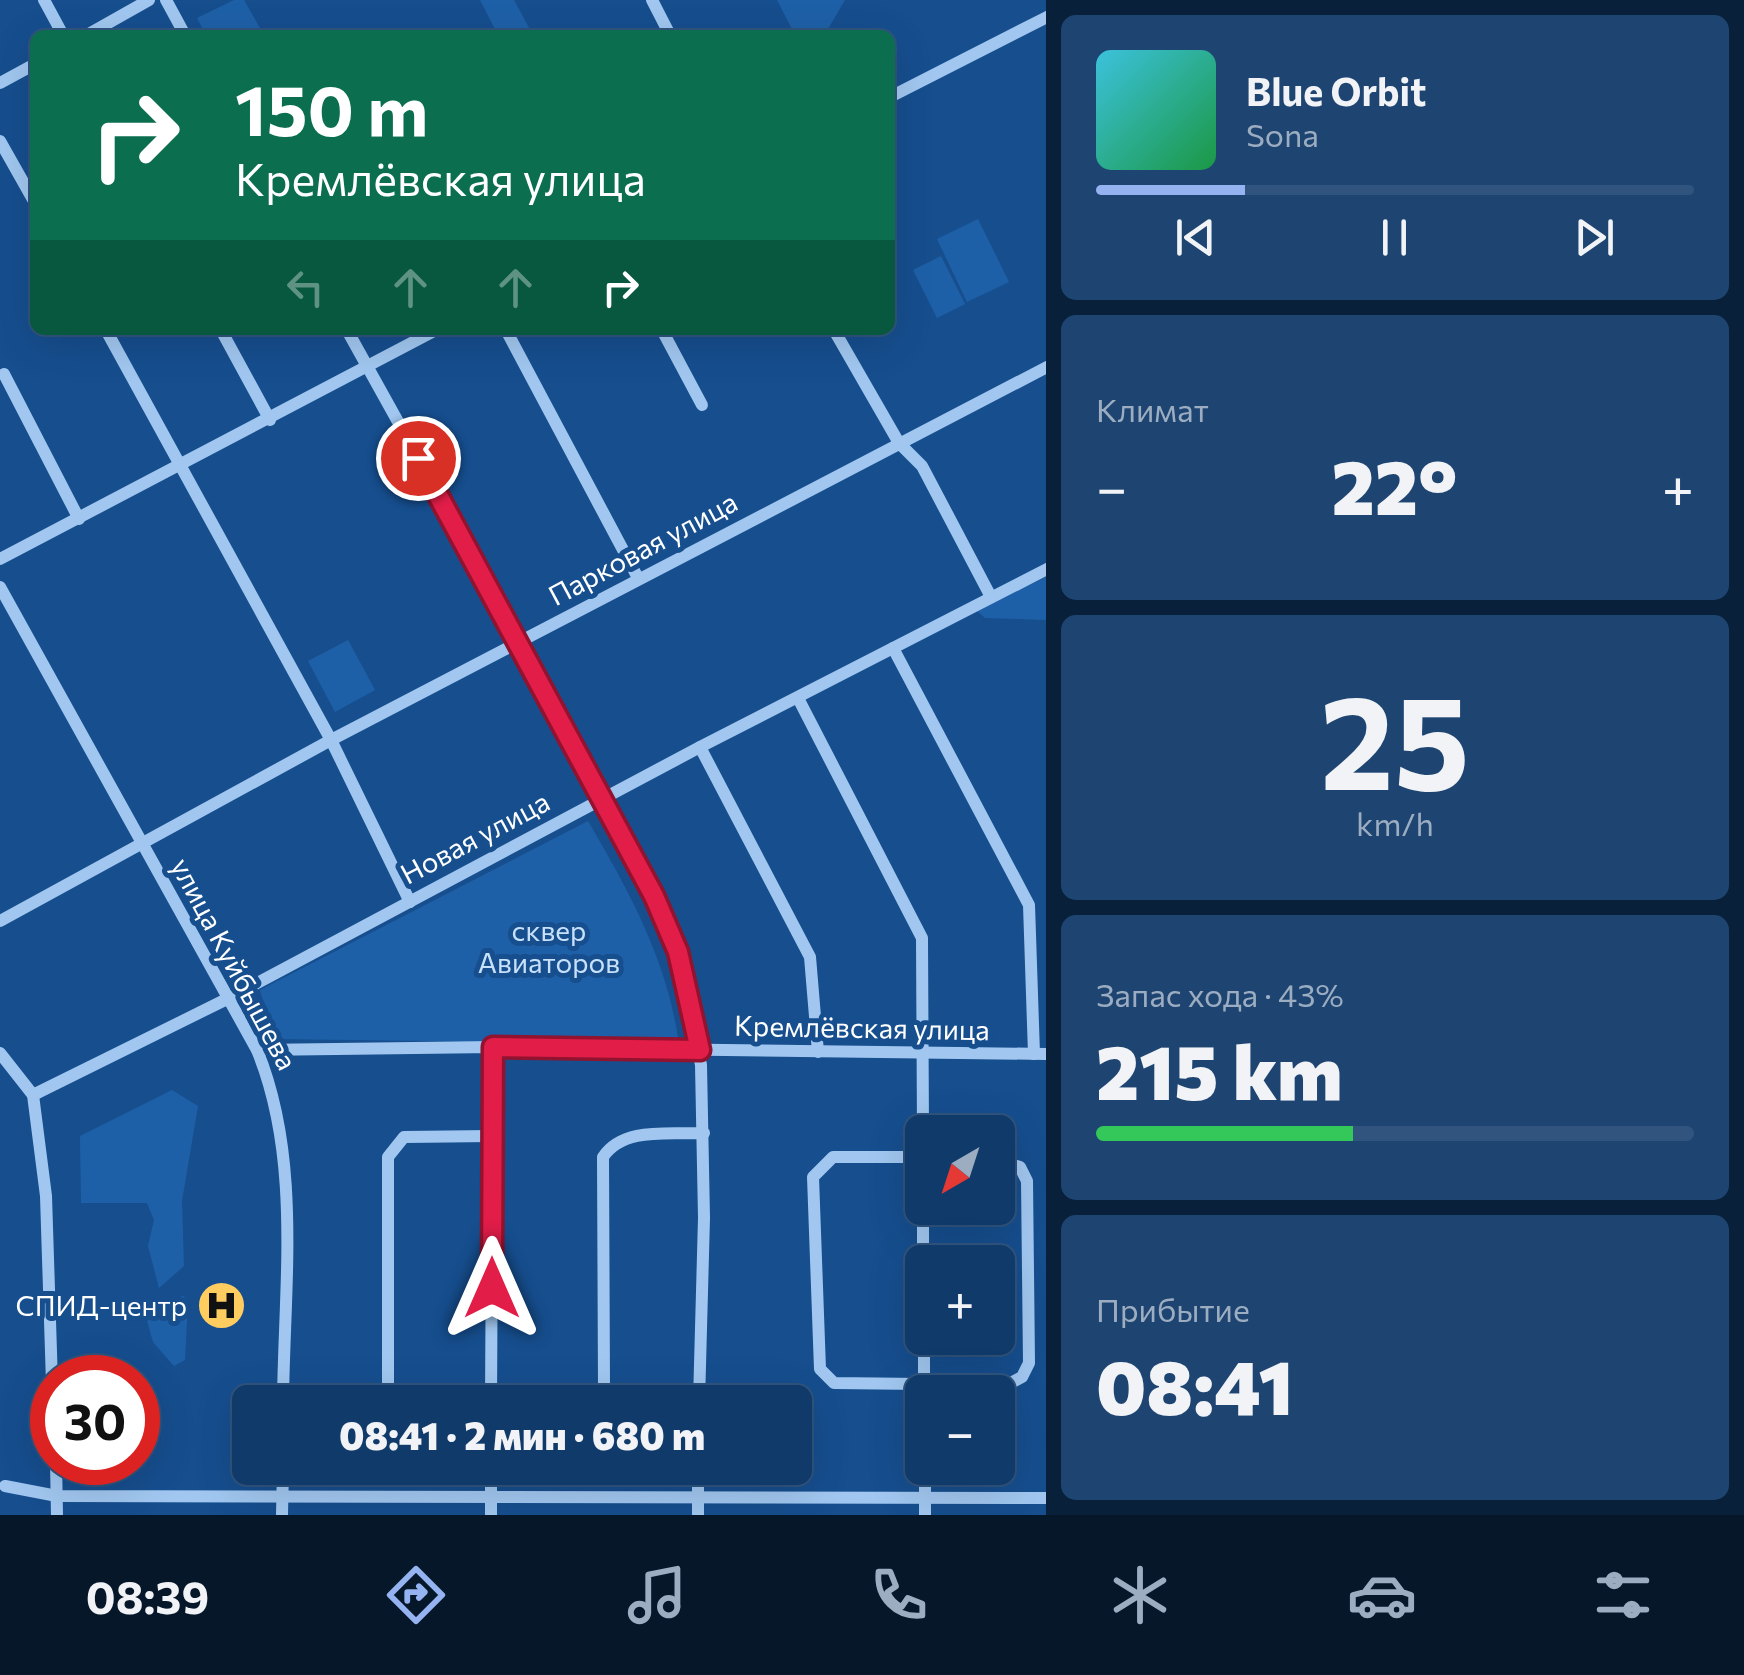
<!DOCTYPE html>
<html lang="ru">
<meta charset="utf-8">
<style>
:root{--surface:#103a6a;--page:#1e4572;--text:#f1f3f6;--muted:#9cadc1;--line:#30547e;--accent:#95b2f1}
body{margin:0;font-family:Commissioner,sans-serif;background:var(--page);color:var(--text);height:100vh;display:flex;flex-direction:column;font-size:38px;white-space:nowrap}
*{box-sizing:border-box;margin:0}
p{font-size:32px;color:var(--muted)}
.icon{flex:none;width:55px;height:55px;fill:none;stroke:currentColor;stroke-width:2;stroke-linecap:round;stroke-linejoin:round}
.map{position:relative;flex:1;overflow:hidden}
.drawer{display:flex;flex-direction:column;gap:15px;padding:15px;background:#09203a;width:698px}
.drawer>*{flex:none}
.hud{position:absolute;left:30px;top:30px;width:865px;height:305px;border-radius:15px;box-shadow:0 10px 40px #0002,0 0 0 2px var(--line);background:#0b6e4f;color:#fff;overflow:hidden}
.needle{width:65px;rotate:219deg}
.controls{position:absolute;left:905px;top:1115px;display:grid;gap:20px}
.controls a{display:grid;place-items:center;width:110px;height:110px;border-radius:15px;background:var(--surface);box-shadow:0 10px 40px #0002,0 0 0 2px var(--line);font-size:50px}
.speed{position:absolute;left:30px;top:1355px;display:flex;gap:20px;font-size:50px;font-weight:700;text-align:center}
.speed>*{display:grid;place-content:center;width:130px;height:130px;border-radius:50%;background:var(--surface);box-shadow:0 10px 40px #0002,0 0 0 2px var(--line);line-height:1}
.speed .limit{border:15px solid #d22;background:#fff;color:#111}
.pin{position:absolute;display:grid;place-items:center;width:85px;height:85px;color:#fff;margin:-42px;border:5px solid #fff;border-radius:50%;box-shadow:0 2px 10px #0007}
.me{position:absolute;width:110px;margin:-55px;rotate:0deg;stroke-linejoin:round;filter:drop-shadow(0 0 8px #0008)}
.turn{display:flex;align-items:center;gap:35px;height:210px;padding:0 40px;font-size:45px}
.turn .icon{width:130px;height:130px;stroke-width:2.5}
.turn b{display:block;font-size:70px;line-height:85px}
.lanes{display:flex;align-items:center;height:95px;padding:0 40px;background:#0003;justify-content:center;gap:50px;direction:ltr}
.lanes .off{opacity:.35}
.big{font-size:75px;font-weight:800;line-height:1.1}
.drawer .card{flex:1;display:flex;flex-direction:column;justify-content:center;gap:15px;min-width:0;padding:0 35px;border-radius:15px;background:var(--page)}
.drawer .dial{align-items:center;gap:0}
.dial b{font-size:130px;line-height:1}
.song{display:flex;align-items:center;gap:30px}
.cover{width:120px;height:120px;border-radius:15px;background:linear-gradient(135deg,hsl(190 70% 55%),hsl(140 70% 35%))}
.played{height:10px;border-radius:5px;background:linear-gradient(90deg,var(--accent) 25%,var(--line) 25%)}
.keys{display:flex;justify-content:space-around;direction:ltr}
.heat{display:flex;justify-content:space-between;align-items:center;font-size:55px;direction:ltr}
.charge{height:15px;border-radius:8px;background:linear-gradient(90deg,#34c759 43%,var(--line) 0)}
.trip{position:absolute;left:232px;top:1385px;width:580px;height:100px;border-radius:15px;background:var(--surface);box-shadow:0 10px 40px #0002,0 0 0 2px var(--line);font-weight:800;line-height:100px;text-align:center}
.menu{display:flex;height:160px;justify-content:space-around;align-items:center;background:#06172a;color:var(--muted)}
.menu .icon{width:70px;height:70px}
.menu .on{color:var(--accent)}
.menu b{font-size:45px;color:var(--text)}
main{display:flex;flex:1;min-height:0}
.map>svg:first-child{display:block}
.green{fill:#1e60a7}
.lines{fill:none;stroke-linecap:round;stroke-linejoin:round}
.minor{stroke:#a1c7f0;stroke-width:12}
.route-casing{stroke:#92132f;stroke-width:25}
.route{stroke:#e11d48;stroke-width:18}
.labels{text-anchor:middle;stroke-width:10;stroke-linejoin:round;paint-order:stroke}
.street-label{font-size:28px;fill:#fff;stroke:#164e8e}
.park-label{font-size:28px;fill:#c8e1fb;stroke:#164e8e}
.poi-label{font-size:28px;fill:#fff;stroke:#164e8e;text-anchor:end}
</style>
<main>
<div class="map">
<svg width="1047" height="1515" viewBox="0 0 1047 1515">
<rect width="100%" height="100%" fill="#164e8e"/>
<!-- green -->
<g class="green">
<polygon points="234,0 244,0 264,35 206,35 197,18"/>
<polygon points="480,0 514,0 533,35 498,35"/>
<polygon points="777,0 845,0 825,34 795,35"/>
<polygon points="978,219 1009,282 967,302 937,239"/>
<polygon points="941,256 965,304 937,318 913,270"/>
<polygon points="1046,577 1046,620 985,618 976,610"/>
<polygon points="348,640 375,690 335,712 308,661"/>
<path d="M588 821C630 893 667 960 679 1044L273 1039 260 990Z"/>
<polygon points="172,1090 198,1106 182,1201 184,1266 159,1288 148,1246 154,1220 147,1203 81,1203 80,1136"/>
<polygon points="183,1296 188,1301 185,1360 174,1366 153,1342 147,1321 165,1302"/>
</g>
<g class="lines">
<!-- minor -->
<g class="minor">
<polyline points="44,0 63,35"/>
<polyline points="166,0 185,35"/>
<polyline points="652,0 670,35"/>
<polyline points="87,35 149,0"/>
<polyline points="0,83 35,64"/>
<polyline points="890,97 1047,17"/>
<polyline points="0,141 35,203"/>
<polyline points="106,330 331,740 410,902"/>
<polyline points="221,330 270,420"/>
<polyline points="347,330 521,643 678,952 701,1065 704,1218 699,1402"/>
<polyline points="506,330 638,578"/>
<polyline points="662,330 702,405"/>
<polyline points="834,330 899,443 922,466 991,597"/>
<polyline points="4,374 79,519"/>
<polyline points="0,559 436,330"/>
<path d="M0 587 257 1050C302 1159 284 1286 283 1402"/>
<polyline points="893,648 1029,905 1034,1054"/>
<polyline points="799,700 922,938 923,1132"/>
<polyline points="700,747 810,957 818,1052"/>
<polyline points="0,921 331,740 1047,367"/>
<polyline points="257,1050 493,1047 1047,1054"/>
<polyline points="0,1053 33,1095 46,1196 52,1383"/>
<polyline points="33,1095 229,998 700,747 1047,569"/>
<polyline points="922,1157 833,1157 813,1177 820,1369 834,1383 1007,1385 1022,1377 1029,1363 1027,1181 1020,1167 998,1160"/>
<polyline points="923,1208 923,1262"/>
<polyline points="924,1338 924,1392"/>
<polyline points="401,1402 388,1385 388,1157 404,1137 492,1136"/>
<polyline points="491,1402 493,1047"/>
<path d="M620 1402 611 1398 604 1386 603 1157C624 1126 670 1135 704 1133"/>
<polyline points="56,1462 57,1515"/>
<polyline points="698,1468 698,1515"/>
<polyline points="5,1486 57,1496 1047,1498"/>
<polyline points="282,1515 283,1468"/>
<polyline points="491,1515 491,1468"/>
<polyline points="925,1515 925,1468"/>
</g>
</g>
<g class="lines">
<defs>
<polyline id="route" points="418,458 654,896 678,952 700,1050 493,1047 492,1288"/>
</defs>
<!-- route casing -->
<use href="#route" class="route-casing"/>
<!-- route -->
<use href="#route" class="route"/>
</g>
<!-- icons -->
<defs>
<symbol id="hospital-disc" viewBox="-11 -11 22 22"><circle r="9.5" fill="#ffcc60" stroke="#164e8e"/><path d="M-5-5h3v3.5h4V-5h3V5h-3V1.5h-4V5h-3Z" fill="#111"/></symbol>
</defs>
<g fill-rule="evenodd">
<use href="#hospital-disc" x="194" y="1278" width="55" height="55"/>
</g>
<g class="labels">
<!-- street labels -->
<g class="street-label">
<text transform="translate(643 549) rotate(-28)" y="10">Парковая улица</text>
<text transform="translate(475 838) rotate(-28)" y="10">Новая улица</text>
<text transform="translate(234 964) rotate(62)" y="10">улица Куйбышева</text>
<text transform="translate(862 1028) rotate(1)" y="10">Кремлёвская улица</text>
</g>
<!-- park labels -->
<g class="park-label">
<text x="549" y="941">сквер<tspan x="549" dy="32">Авиаторов</tspan></text>
</g>
<!-- poi labels -->
<g class="poi-label">
<text x="187" y="1316">СПИД-центр</text>
</g>
</g>
</svg>
<div class="controls">
<a><svg class="needle" viewBox="-14 -14 28 28"><path d="M0-13l5 13h-10z" fill="#e53935"/><path d="M0 13l5-13h-10z" fill="#9cadc1"/></svg></a>
<a>+</a>
<a>−</a>
</div>
<div class="speed"><div class="limit">30</div></div>
<div class="pin" style="left:418px;top:458px;background:#d93025"><svg class="icon" aria-label="arrive" viewBox="0 0 24 24"><path d="M6 21V4h12l-3 4 3 4H6"/></svg></div>
<svg class="me" style="left:492px;top:1288px" viewBox="-20 -20 40 40"><path d="M0-17L14 15 0 8-14 15z" fill="#e11d48" stroke="#fff" stroke-width="4"/></svg>
<div class="trip">08:41 · 2 мин · 680 m</div>
<div class="hud">
<div class="turn"><svg class="icon" aria-label="right" viewBox="0 0 24 24"><path d="M7 20v-9h11M14 6l5 5-5 5"/></svg><div><b>150 m</b>Кремлёвская улица</div></div>
<div class="lanes"><svg class="icon off" aria-label="left" viewBox="0 0 24 24"><path d="M17 20v-9H6M10 6l-5 5 5 5"/></svg><svg class="icon off" aria-label="ahead" viewBox="0 0 24 24"><path d="M12 20V5M6 11l6-6 6 6"/></svg><svg class="icon off" aria-label="ahead" viewBox="0 0 24 24"><path d="M12 20V5M6 11l6-6 6 6"/></svg><svg class="icon" aria-label="right" viewBox="0 0 24 24"><path d="M7 20v-9h11M14 6l5 5-5 5"/></svg></div>
</div>
</div>
<section class="drawer">
<div class="card">
<div class="song"><i class="cover"></i><div><b>Blue Orbit</b><p>Sona</p></div></div>
<div class="played"></div>
<div class="keys"><svg class="icon" aria-label="previous" viewBox="0 0 24 24"><path d="M18 5L8 12l10 7zM5 5v14"/></svg><svg class="icon" aria-label="pause" viewBox="0 0 24 24"><path d="M8 5v14M16 5v14"/></svg><svg class="icon" aria-label="next" viewBox="0 0 24 24"><path d="M6 5l10 7-10 7zM19 5v14"/></svg></div>
</div>
<div class="card"><p>Климат</p>
<div class="heat"><a>−</a><b class="big">22°</b><a>+</a></div>
</div>
<div class="card dial"><b>25</b><p>km/h</p></div>
<div class="card"><p>Запас хода · 43%</p><b class="big">215 km</b><div class="charge"></div></div>
<div class="card"><p>Прибытие</p><b class="big">08:41</b></div>
</section>
</main>
<nav class="menu">
<b>08:39</b>
<svg class="icon on" aria-label="directions" viewBox="0 0 24 24"><path d="M12 3l9 9-9 9-9-9zM9 14v-3h6M13 9l2 2-2 2"/></svg>
<svg class="icon" aria-label="music" viewBox="0 0 24 24"><path d="M9 18V5l10-2v13"/><circle cx="6" cy="18" r="3"/><circle cx="16" cy="16" r="3"/></svg>
<svg class="icon" aria-label="phone" viewBox="0 0 24 24"><path d="M5 4h4l2 5-3 2q2 4 5 5l2-3 5 2v4C11 20 4 13 5 4z"/></svg>
<svg class="icon" aria-label="climate" viewBox="0 0 24 24"><path d="M12 3v18M4 7l16 10M4 17L20 7"/></svg>
<svg class="icon" aria-label="car" viewBox="0 0 24 24"><path d="M5 17H2v-5l4-1 3-4h7l3 4 3 1v5h-3M9 17h6M6 11h13"/><circle cx="7" cy="17" r="2"/><circle cx="17" cy="17" r="2"/></svg>
<svg class="icon" aria-label="filters" viewBox="0 0 24 24"><path d="M4 7h16M4 17h16"/><circle cx="9" cy="7" r="2"/><circle cx="15" cy="17" r="2"/></svg>
</nav>
